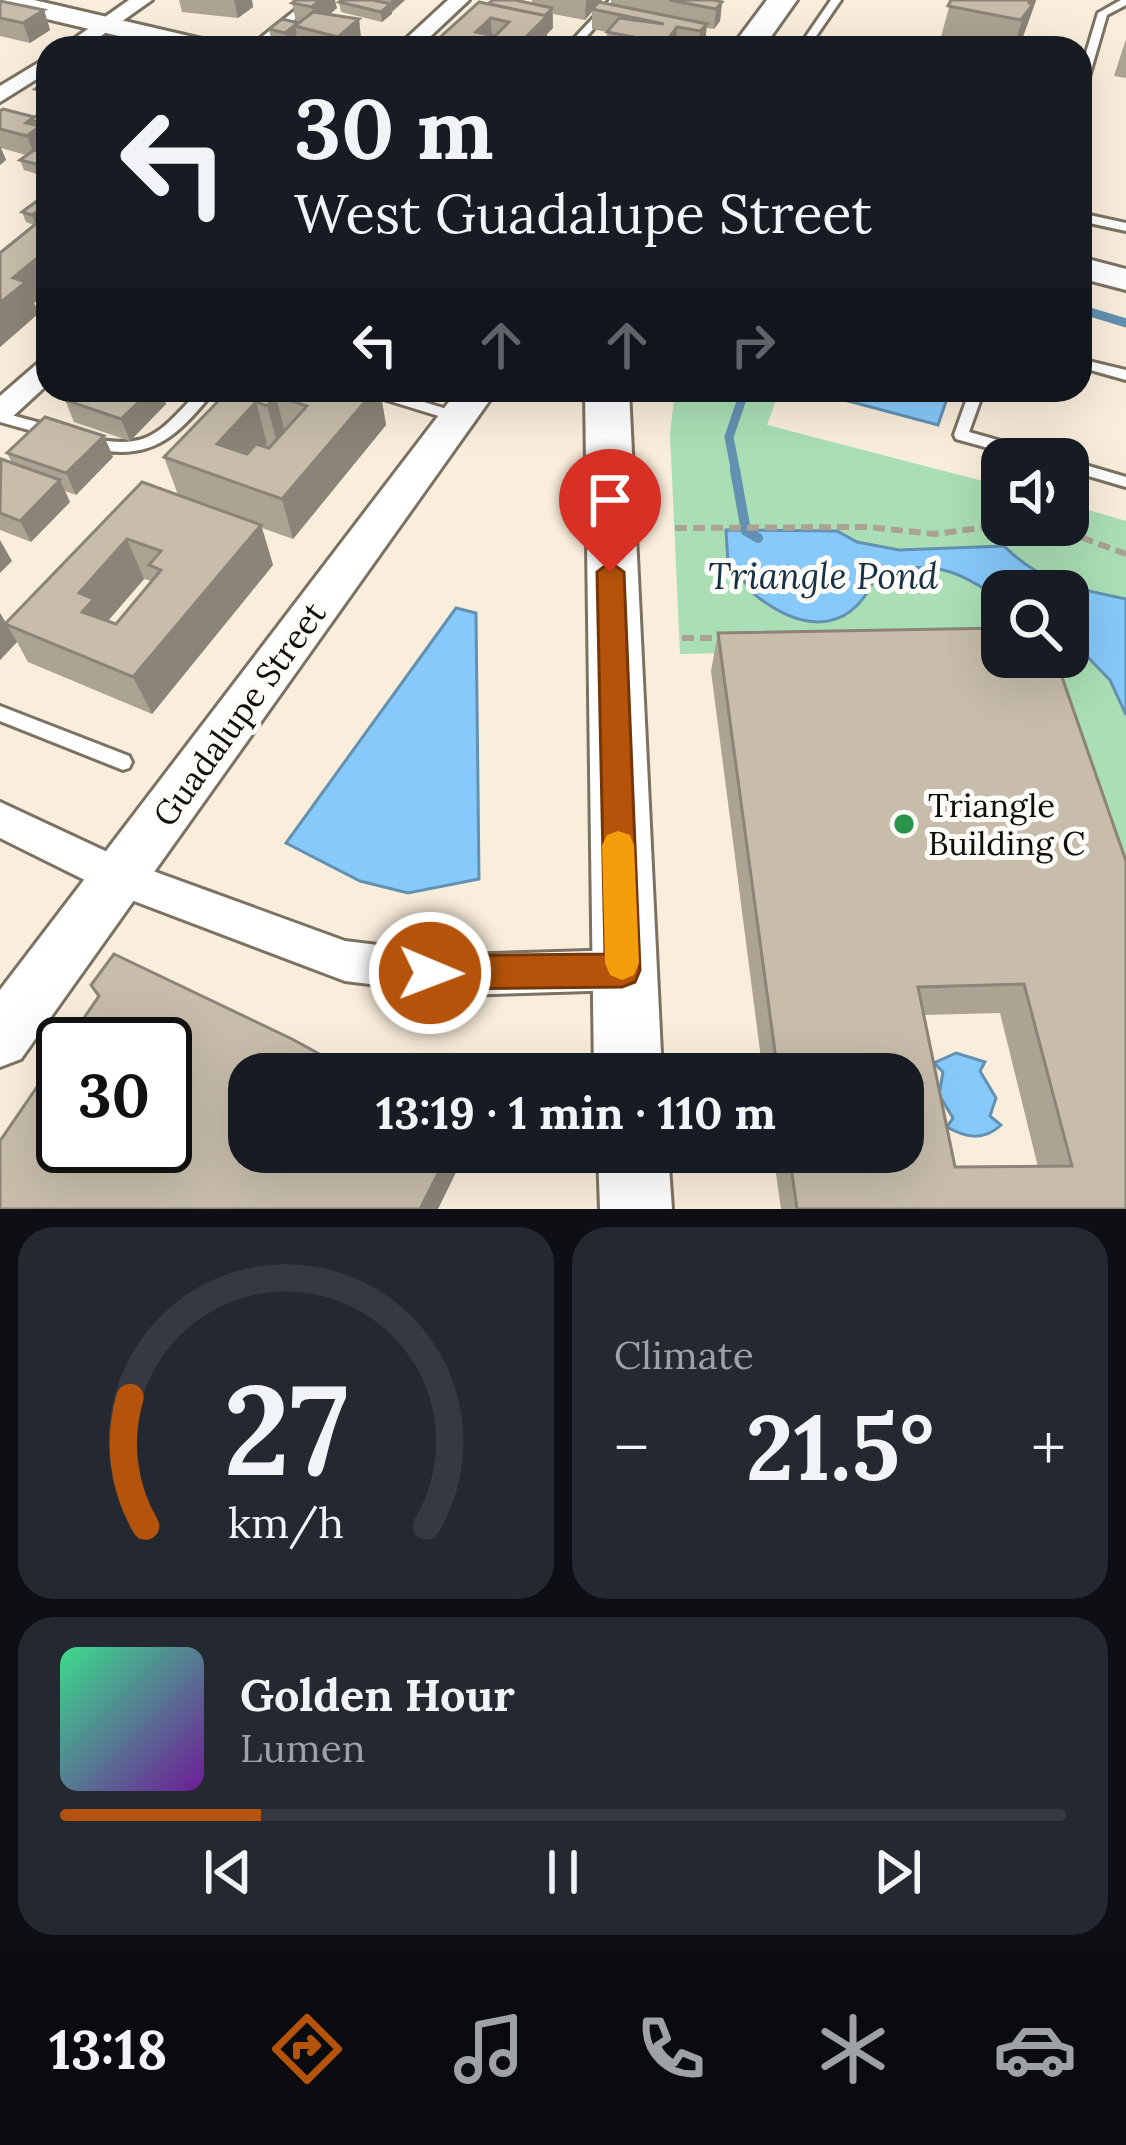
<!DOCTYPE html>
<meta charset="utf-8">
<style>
:root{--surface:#171b24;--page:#242831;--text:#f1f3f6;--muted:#9ea1a6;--line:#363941;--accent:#b45309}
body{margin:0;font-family:Lora,serif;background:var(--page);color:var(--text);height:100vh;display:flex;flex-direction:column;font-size:45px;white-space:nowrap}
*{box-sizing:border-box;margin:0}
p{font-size:39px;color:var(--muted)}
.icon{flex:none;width:66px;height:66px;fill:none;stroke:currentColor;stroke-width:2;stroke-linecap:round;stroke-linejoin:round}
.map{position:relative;height:1209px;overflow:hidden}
.panel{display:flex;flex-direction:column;gap:18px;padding:18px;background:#0d0f14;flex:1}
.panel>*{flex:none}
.banner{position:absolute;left:36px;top:36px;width:1056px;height:366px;border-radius:36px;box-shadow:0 12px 48px #0002;background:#171b24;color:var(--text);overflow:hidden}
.fabs{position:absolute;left:981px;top:438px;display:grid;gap:24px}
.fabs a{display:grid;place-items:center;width:108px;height:108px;border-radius:24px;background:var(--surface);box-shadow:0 12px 48px #0002;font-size:60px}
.speed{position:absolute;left:36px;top:1017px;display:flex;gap:24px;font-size:60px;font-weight:700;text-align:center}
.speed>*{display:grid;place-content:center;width:156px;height:156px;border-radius:50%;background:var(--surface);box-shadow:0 12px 48px #0002;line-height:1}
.speed .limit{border:6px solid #111;border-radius:18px;background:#fff;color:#111}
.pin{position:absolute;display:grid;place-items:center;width:102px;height:102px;color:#fff;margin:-123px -51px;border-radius:50% 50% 50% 0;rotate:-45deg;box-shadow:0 0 12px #0007}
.pin .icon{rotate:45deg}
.me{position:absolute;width:132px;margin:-66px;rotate:91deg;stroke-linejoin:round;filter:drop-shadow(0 0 9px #0008)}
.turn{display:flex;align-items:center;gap:42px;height:252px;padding:0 60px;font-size:54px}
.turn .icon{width:156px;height:156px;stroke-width:2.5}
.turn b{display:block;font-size:84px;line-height:102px}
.lanes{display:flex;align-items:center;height:114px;padding:0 60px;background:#0003;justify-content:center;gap:60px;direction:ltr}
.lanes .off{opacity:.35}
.big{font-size:90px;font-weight:700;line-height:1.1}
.panel .tile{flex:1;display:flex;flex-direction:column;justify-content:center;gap:18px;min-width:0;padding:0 42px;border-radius:36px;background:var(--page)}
.panel .dial{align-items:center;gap:0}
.dial svg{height:312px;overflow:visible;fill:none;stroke:var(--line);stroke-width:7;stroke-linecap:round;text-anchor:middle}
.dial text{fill:var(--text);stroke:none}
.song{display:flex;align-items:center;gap:36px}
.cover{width:144px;height:144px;border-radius:18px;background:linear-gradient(135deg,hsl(150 70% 55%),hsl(280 70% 35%))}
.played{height:12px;border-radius:6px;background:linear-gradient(90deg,var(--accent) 20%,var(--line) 20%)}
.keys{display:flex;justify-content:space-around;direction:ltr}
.heat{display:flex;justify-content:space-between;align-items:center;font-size:66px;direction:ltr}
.panel .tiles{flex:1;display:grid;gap:18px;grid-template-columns:1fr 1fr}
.tile:last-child{grid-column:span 2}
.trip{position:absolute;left:228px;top:1053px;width:696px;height:120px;border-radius:36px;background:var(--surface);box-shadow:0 12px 48px #0002;font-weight:700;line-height:120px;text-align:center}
.dock{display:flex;height:192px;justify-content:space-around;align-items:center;background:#090b0e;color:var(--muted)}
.dock .icon{width:84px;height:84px}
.dock .selected{color:var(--accent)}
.dock b{font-size:54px;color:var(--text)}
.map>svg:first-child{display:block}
.green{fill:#aadfb5}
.water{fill:#86c9fa;stroke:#6391b1;stroke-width:3}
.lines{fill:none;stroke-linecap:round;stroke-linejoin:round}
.stream-far1{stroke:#6391b1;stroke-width:9}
.stream{stroke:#6391b1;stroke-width:10}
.lane-casing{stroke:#7c7261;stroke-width:6}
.street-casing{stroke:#7c7261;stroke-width:6}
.secondary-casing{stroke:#7c7261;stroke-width:6}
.primary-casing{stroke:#7c7261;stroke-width:6}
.path{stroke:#aba294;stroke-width:6;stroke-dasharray:12 6;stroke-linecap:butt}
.lane{fill:#fff;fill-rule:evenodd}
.street{fill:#fff;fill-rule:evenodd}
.secondary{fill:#fff;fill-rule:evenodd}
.primary{fill:#fff;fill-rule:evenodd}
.wall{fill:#aca393;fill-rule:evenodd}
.shaded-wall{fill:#8c8478}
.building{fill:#c8bdab;stroke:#8c8478;stroke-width:3;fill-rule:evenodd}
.route{fill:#b45309;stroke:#753606;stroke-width:3}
.slow{fill:#f59e0b}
.poi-dot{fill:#29934a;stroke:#fefcf8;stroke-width:4.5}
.labels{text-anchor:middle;stroke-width:10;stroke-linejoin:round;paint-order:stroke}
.street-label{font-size:33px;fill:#110d07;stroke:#fefcf8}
.poi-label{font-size:33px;fill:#110d07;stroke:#fefcf8;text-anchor:start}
.water-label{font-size:36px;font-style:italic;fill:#143146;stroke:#fefcf8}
</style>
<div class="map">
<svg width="1126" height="1209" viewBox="0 0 1126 1209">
<rect width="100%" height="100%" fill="#f9eddb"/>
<!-- green -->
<polygon class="green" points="675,390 780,390 767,425 1002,486 1002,525 1068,525 1068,504 1126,521 1126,949 1026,657 1068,657 1068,591 1002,591 1002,647 680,654 670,434"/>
<!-- water -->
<g class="water">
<polygon points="807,390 950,390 938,425"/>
<path d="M726 530 837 531 857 542 899 550 1004 546C1041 583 1077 589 1126 599V715L1110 680 1068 637V591H1002V601C957 568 934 562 878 571 855 630 810 636 759 598 746 589 742 573 728 565Z"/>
<polygon points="456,608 476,613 479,879 408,893 360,881 286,843"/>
<path d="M956 1053 985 1062 980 1071 996 1098 990 1116 1001 1125C984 1141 966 1138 947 1127L953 1118 939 1095 943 1072 934 1063Z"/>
</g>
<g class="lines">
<!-- stream-far1 -->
<g class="stream-far1">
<polyline points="1080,309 1126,323"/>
<polyline points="736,473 729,437 745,390"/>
</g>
<!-- stream -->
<polyline class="stream" points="735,470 746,531 758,538"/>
<defs>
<g id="lane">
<polygon points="308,0 319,0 259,48 248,48"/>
<polygon points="610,0 620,0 576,48 565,48"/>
<polygon points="831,0 841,0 808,48 798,48"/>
<polygon points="1121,0 1126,0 1126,5 1107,15 1085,91 1080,94 1080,73 1098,13"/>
<polygon points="1080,213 1126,223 1126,231 1080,221"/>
<polygon points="1080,359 1126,370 1126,380 1080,367"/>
<path d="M200 390H215C175 439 151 463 85 447L83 443 90 438C151 451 160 431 200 390Z"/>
<polygon points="362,390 385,390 463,414 465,417 458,422 364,393"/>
<polygon points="970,390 984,390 969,432 1051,455 1053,459 1028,459 956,439 954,435"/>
<polygon points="0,412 59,428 61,432 54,437 0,422"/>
<polygon points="1068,460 1126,477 1126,487 1068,470"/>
<polygon points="0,706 129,756 132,762 129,768 123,770 0,721"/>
</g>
<g id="street">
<polygon points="129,0 152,0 84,48 61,48"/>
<polygon points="448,0 469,0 418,48 396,48"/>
<polygon points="48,57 48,72 0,102 0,86"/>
<polygon points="48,360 48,384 10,419 0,422 0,396 38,363"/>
<polygon points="0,802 131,863 345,941 459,955 622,950 637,956 643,970 637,984 622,990 459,995 345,981 105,890 0,838"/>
</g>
<g id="secondary">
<polygon points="0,0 34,0 215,42 219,48 170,48 0,8"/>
<polygon points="1080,257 1126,269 1126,290 1080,278"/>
<polygon points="458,390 497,390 21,1059 0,1067 0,990"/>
</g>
<g id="primary">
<polygon points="767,0 797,0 763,48 731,48"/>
<polygon points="585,390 629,390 662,1074 594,1074"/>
<polygon points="598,1152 668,1152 672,1209 600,1209"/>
</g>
</defs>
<!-- lane casing -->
<use href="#lane" class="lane-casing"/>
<!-- street casing -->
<use href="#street" class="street-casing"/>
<!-- secondary casing -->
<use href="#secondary" class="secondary-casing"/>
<!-- primary casing -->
<use href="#primary" class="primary-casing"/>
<!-- path -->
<g class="path">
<polyline points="1048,525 1126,554"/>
<polyline points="675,528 868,527 935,534 1002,525"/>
<polyline points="682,638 725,638"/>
</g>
<!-- lane -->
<use href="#lane" class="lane"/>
<!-- street -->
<use href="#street" class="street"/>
<!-- secondary -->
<use href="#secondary" class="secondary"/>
<!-- primary -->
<use href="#primary" class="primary"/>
</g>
<!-- wall -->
<g class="wall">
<polygon points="179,0 252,0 253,7 238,18 182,12"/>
<polygon points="342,0 405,0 382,22 341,12 339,2"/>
<polygon points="532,0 602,0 601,2 611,4 611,0 713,0 722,2 720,21 714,29 706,28 705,44 701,48 592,48 607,40 607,32 592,29 592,12 585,20 553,14 553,28 547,34 547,45 544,48 437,48 436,41 488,4 532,4"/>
<polygon points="951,0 1036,0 1021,42 1017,48 961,48 939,44"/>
<polygon points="0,1 44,10 50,30 30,43 0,36"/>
<polygon points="292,3 337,8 329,15 359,19 361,39 351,48 305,48 299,46 297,35 287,43 271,39 269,29 296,22"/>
<polygon points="1126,39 1126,78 1114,76"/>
<polygon points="48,80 48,147 42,152 48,154 48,171 40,175 24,170 20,160 26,155 1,148 6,160 0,165 0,111 35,117 45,110 43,110 35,89"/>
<polygon points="48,176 48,202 41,182"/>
<polygon points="48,204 48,291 34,303 39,313 0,347 0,253 34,225 26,222 22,212"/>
<polygon points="76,390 178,390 169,398 163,396 166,404 130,441 74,422 65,400"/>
<path d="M229 390H380L386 425 293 539 262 528 273 565 152 714 28 662 17 642 0 660V613L6 623 178 495 164 457ZM144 579 152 581 116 624 108 621Z"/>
<polygon points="104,436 113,457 76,495 65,491 70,502 31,542 0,530 0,460 12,463 7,453"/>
<path d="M1002 628 1126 1209H781L773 1152H903V1074H763L711 671 718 633ZM1000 1013 1038 1167H955L924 1015Z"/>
</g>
<!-- shaded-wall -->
<g class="shaded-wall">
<polygon points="234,0 252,0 253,7 238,18"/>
<polygon points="320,0 335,0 337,8 315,27 312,7"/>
<polygon points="391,0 405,0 392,11"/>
<polygon points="586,0 602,0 585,20"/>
<polygon points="1029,0 1036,0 1032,12 1021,42 1017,48 1013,48"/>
<polygon points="722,2 720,21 714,29 716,9"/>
<polygon points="391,4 392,14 382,22 381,12"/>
<polygon points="552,8 553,28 547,34 547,45 544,48 515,48"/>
<polygon points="44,10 50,30 30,43 23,23"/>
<polygon points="491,18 492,48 476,32"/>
<polygon points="359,19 361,39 351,48 339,48 338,37"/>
<polygon points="298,23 295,26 297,35 287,43 285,33"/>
<polygon points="707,24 705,44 699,48 700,31"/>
<polygon points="677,27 676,47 665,48 665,43"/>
<polygon points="30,120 34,131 40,126 48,147 35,157 27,136 26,123"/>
<polygon points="0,146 6,160 0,165"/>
<polygon points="48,158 48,171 40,175 36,164"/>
<polygon points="48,204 48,217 36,226 32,215"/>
<polygon points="36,259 48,291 34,303 39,313 0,347 0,303 13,278"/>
<polygon points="151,390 161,390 166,404 130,441 121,419"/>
<polygon points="166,390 178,390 169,398"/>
<polygon points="375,390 380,390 386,425 293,539 282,499"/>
<polygon points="276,396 286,437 278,446 267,406"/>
<polygon points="256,402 267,443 232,482 217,444"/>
<polygon points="104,436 113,457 76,495 66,473"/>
<polygon points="60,480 70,502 31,542 20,521"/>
<polygon points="261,525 273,565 152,714 133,677"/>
<polygon points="127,539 144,579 106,623 82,612 79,593"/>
<polygon points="0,540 12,561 0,573"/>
<polygon points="0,613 17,642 0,660"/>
<polygon points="449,1152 465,1152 465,1154 438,1209 420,1209"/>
</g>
<!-- building -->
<g class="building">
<polygon points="296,0 320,0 312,7 292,3"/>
<polygon points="342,0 372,0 391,4 381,12 339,2"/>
<polygon points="493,0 515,0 552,8 545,16 488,4"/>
<polygon points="669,0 713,0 722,2 716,9"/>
<polygon points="951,0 1030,0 1029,3 1033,4 1021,20 948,6"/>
<polygon points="0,1 44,10 23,23 0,18"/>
<path d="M479 2 547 16 515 48H470L436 41ZM491 18 509 22 495 36 476 32Z"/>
<polygon points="599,2 707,24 700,31 677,27 665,43 607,32 619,18 664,24 592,9"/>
<polygon points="313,12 359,19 338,37 295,26"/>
<polygon points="282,19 298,23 285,33 269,29"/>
<polygon points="601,39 645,48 592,48"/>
<polygon points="215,41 236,46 233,48 205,48"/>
<polygon points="110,43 130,48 98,48"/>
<polygon points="48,80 48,99 43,98 47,92 35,89"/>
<polygon points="48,108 48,125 30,120"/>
<polygon points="3,109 34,117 26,123 40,126 27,136 0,129 0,111"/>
<polygon points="34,150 48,154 48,158 36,164 20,160"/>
<polygon points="37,201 48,204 32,215 22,212"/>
<polygon points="48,214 48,262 36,259 13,278 26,282 0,303 0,253"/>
<polygon points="76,390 151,390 121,419 65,400"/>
<path d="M229 390H375L282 499 164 457ZM276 396 307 406 269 448 256 444 247 454 217 444 256 402 267 406Z"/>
<polygon points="45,417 104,436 66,473 7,453"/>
<polygon points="1,459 60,480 20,521 0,513"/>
<path d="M142 482 261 525 133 677 5 624ZM127 539 161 551 149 565 161 570 116 624 82 612 94 599 79 593Z"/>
<path d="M1002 628V657H1055L1126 861V1209H797L789 1152H903V1074H778L718 633ZM1024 984 1072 1166 955 1167 918 987Z"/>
<polygon points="114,954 292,1039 356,1074 249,1074 249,1152 449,1152 420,1209 0,1209 0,1141 63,1049 63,1146 165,1146 165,1044 66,1044 99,996 91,985"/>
</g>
<!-- route -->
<polygon class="route" points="610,562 624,572 640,970 635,982 622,987 430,989 417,984 412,973 417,961 430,956 605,954 597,572"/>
<!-- slow -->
<polygon class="slow" points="618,831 630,835 634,845 639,963 634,975 622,980 610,975 605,963 602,845 607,835"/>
<!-- markers -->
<circle class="poi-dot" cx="904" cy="824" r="12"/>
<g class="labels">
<!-- street labels -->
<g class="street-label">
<text transform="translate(239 714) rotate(-54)" y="12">Guadalupe Street</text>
</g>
<!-- poi labels -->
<g class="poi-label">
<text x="928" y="817">Triangle<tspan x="928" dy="38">Building C</tspan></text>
</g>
<!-- water labels -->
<g class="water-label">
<text x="823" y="589">Triangle Pond</text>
</g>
</g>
</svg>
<div class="fabs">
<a><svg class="icon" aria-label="sound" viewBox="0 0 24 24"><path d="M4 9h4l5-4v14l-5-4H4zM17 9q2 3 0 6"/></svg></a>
<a><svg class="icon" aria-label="search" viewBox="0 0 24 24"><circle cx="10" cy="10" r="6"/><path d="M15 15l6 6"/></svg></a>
</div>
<div class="speed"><div class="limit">30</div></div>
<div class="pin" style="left:610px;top:572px;background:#d93025"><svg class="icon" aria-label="arrive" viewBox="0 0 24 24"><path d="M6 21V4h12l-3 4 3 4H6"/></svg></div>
<svg class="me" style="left:430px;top:973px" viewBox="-20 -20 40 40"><circle r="17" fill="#b45309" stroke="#fff" stroke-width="3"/><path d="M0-11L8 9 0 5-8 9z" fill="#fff"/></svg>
<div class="trip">13:19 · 1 min · 110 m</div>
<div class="banner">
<div class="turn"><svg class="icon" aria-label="left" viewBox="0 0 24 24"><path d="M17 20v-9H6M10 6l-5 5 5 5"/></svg><div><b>30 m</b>West Guadalupe Street</div></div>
<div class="lanes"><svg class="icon" aria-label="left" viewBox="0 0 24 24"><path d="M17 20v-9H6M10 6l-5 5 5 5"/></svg><svg class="icon off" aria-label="ahead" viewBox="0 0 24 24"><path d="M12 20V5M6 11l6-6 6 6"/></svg><svg class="icon off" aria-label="ahead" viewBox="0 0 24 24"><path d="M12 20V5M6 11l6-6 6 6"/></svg><svg class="icon off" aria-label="right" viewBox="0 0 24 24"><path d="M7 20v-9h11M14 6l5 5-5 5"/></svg></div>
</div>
</div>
<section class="panel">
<div class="tiles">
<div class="tile dial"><svg viewBox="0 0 100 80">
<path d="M14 69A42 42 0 1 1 86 69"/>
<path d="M14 69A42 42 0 0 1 10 36" stroke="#b45309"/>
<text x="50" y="56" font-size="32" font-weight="700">27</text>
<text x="50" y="72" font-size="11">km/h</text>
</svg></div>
<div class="tile"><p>Climate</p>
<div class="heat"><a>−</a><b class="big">21.5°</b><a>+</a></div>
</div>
<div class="tile">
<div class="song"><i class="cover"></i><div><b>Golden Hour</b><p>Lumen</p></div></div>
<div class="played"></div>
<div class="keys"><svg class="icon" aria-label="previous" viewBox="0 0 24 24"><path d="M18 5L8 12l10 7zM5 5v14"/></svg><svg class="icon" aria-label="pause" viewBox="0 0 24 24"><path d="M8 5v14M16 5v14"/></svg><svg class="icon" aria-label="next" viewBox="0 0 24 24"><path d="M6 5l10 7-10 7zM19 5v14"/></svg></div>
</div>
</div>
</section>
<nav class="dock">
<b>13:18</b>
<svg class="icon selected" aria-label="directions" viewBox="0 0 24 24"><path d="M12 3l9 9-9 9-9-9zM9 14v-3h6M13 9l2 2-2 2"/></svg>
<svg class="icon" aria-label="music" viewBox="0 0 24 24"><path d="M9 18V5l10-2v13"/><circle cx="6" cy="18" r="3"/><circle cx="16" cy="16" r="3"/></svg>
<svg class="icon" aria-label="phone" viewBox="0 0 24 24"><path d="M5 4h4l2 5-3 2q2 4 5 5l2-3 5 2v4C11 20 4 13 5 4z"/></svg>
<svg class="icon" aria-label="climate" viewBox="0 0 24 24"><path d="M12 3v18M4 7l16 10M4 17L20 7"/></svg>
<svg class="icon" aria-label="car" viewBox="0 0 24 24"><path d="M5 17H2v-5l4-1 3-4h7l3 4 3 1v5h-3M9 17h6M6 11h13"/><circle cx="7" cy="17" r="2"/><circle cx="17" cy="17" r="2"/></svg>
</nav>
